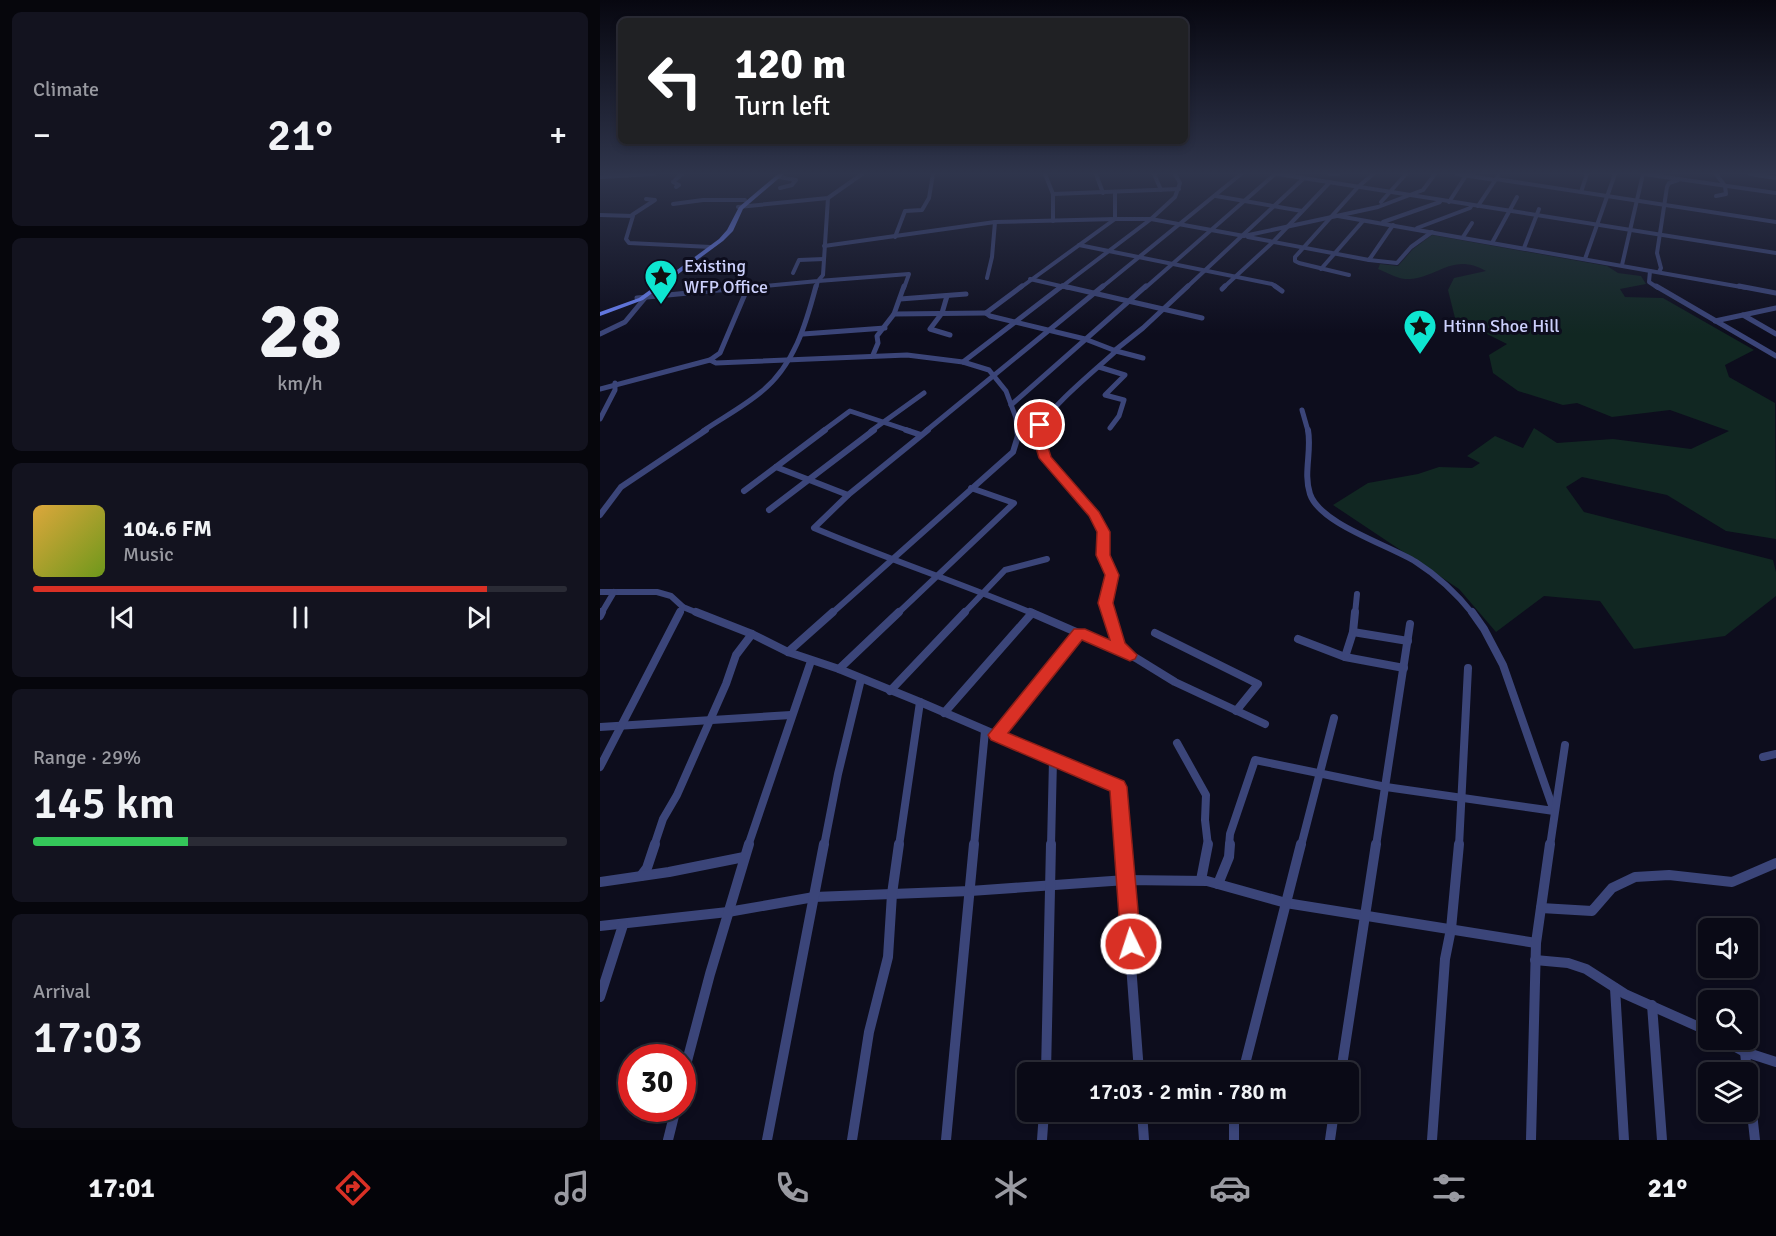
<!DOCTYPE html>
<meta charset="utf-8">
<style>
:root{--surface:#0a0a16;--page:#13131f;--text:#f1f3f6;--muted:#999aa1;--line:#2a2b35;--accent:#d93025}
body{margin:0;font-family:Signika,sans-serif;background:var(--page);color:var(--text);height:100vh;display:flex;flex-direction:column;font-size:22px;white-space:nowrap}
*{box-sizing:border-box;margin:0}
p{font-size:20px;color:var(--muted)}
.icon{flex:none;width:33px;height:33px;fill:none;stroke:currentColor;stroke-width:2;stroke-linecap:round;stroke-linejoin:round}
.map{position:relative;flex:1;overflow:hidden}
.sheet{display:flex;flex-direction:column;gap:12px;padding:12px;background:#06060c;width:600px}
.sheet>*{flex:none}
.top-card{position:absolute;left:18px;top:18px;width:570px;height:126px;border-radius:9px;box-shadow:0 3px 9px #0003,0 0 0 2px var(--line);background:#202124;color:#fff;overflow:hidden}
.tools{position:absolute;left:1098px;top:918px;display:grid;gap:12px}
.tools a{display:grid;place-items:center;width:60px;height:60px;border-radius:9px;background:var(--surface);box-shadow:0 3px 9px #0003,0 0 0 2px var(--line);font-size:30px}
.speed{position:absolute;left:18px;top:1044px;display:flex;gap:12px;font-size:30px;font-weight:700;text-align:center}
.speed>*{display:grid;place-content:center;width:78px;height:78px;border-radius:50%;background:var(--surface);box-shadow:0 3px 9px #0003,0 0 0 2px var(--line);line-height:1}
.speed .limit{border:9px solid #d22;background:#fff;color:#111}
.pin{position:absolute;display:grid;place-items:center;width:51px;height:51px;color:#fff;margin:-26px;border:3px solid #fff;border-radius:50%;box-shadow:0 2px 6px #0007}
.me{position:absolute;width:66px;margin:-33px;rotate:356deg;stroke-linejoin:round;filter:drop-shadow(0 0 4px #0008)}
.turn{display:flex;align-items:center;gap:21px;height:126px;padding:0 18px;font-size:27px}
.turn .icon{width:78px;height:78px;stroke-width:2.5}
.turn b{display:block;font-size:42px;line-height:51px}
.big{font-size:45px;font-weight:600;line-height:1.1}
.sheet .card{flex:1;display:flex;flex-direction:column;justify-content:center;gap:9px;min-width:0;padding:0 21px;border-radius:9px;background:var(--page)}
.sheet .dial{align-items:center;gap:0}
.dial b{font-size:78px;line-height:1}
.song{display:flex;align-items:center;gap:18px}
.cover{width:72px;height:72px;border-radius:9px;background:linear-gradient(135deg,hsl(40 70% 55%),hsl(80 70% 35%))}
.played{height:6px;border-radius:3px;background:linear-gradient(90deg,var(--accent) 85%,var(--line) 85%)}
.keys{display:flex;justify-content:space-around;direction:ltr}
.heat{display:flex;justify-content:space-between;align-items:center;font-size:33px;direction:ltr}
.charge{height:9px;border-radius:4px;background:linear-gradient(90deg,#34c759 29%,var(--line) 0)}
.trip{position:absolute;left:417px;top:1062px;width:342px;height:60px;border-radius:9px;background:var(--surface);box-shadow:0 3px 9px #0003,0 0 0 2px var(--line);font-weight:600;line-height:60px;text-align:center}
.tabs{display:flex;height:96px;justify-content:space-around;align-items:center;background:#040409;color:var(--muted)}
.tabs .icon{width:42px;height:42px}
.tabs .active{color:var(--accent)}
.tabs b{font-size:27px;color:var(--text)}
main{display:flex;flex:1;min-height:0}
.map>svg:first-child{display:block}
.green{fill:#112722}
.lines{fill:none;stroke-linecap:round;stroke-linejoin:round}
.minor-far4{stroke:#3b4579;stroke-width:4}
.minor-far3{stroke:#3b4579;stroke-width:5}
.minor-far2{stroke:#3b4579;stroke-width:6}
.minor-far1{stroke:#3b4579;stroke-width:8}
.minor{stroke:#3b4579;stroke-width:10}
.secondary{fill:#6981f6;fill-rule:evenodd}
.route{fill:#d93025;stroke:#8d1f18;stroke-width:1.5}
.labels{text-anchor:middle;stroke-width:6;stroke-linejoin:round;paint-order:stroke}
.far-poi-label{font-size:18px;fill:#ccd0fc;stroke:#0d0d1d;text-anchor:start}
</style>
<main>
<section class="sheet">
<div class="card"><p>Climate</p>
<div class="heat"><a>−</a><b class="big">21°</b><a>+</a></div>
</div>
<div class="card dial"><b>28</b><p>km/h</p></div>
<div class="card">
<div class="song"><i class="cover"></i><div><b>104.6 FM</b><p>Music</p></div></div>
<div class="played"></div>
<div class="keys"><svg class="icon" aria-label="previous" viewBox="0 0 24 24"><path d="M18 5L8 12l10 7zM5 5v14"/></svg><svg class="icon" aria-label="pause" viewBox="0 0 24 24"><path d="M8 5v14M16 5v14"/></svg><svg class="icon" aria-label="next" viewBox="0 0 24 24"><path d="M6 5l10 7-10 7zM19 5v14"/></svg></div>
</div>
<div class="card"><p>Range · 29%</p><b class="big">145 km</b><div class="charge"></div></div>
<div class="card"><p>Arrival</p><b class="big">17:03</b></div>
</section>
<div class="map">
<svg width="1176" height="1140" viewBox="0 0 1176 1140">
<rect width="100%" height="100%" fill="#0d0d1d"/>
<!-- green -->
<path class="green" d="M832 235 1007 266 1018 273 1041 276 1046 284 1020 289 1025 297 1063 298 1154 350 1125 365 1129 377 1175 403 1176 539 1126 531 1067 495 982 477 966 487 984 512 1173 560 1176 572V596L1125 636 1034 649 1000 601 944 596 896 632 859 589 733 505 768 483 818 474 839 467 872 468 880 463 867 456 895 436 923 448 934 428 957 443 1013 439 1091 449 1129 431 1070 410 1012 417 977 403 963 405 918 391 893 373 889 355 907 344 855 318 848 290 854 278 886 271C851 251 837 280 805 279 796 278 786 272 778 269L780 264 798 266 813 249Z"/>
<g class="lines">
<!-- minor-far4 -->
<g class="minor-far4">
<polyline points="445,174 453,194 453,221"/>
<polyline points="496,174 503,193"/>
<polyline points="554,174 561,190"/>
<polyline points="678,174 1176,253"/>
<polyline points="730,174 738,174"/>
<polyline points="857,174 895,180"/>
<polyline points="1044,174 1176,193"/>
<polyline points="1116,174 1125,186 1126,194 1116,196"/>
<polyline points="1150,174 1176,178"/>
<polyline points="0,177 54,174"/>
<polyline points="179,177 196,180 192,185 180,188"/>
<polyline points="896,179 1176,222"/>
<polyline points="76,187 79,185 73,182 82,174"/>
<polyline points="981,192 987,174"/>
<polyline points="453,194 579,189"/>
<polyline points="616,196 702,211"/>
<polyline points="781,202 806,174"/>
<polyline points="849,202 867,174"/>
<polyline points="73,204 103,200 145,200"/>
<polyline points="878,206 898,176"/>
<polyline points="138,207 228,198 262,174"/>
<polyline points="0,215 33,216 26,239 29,243 111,247"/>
<polyline points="32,215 55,200 46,199"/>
<polyline points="738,216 1147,288"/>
<polyline points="783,222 840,202"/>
<polyline points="817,228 870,208 872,205"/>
<polyline points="295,237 305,211 322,210 329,198 333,174"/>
<polyline points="648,237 769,260 793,225"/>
<polyline points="863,237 872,223"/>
<polyline points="892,243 917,197"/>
<polyline points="479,245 672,284 678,288"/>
<polyline points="224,246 395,222 515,219 551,219 644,236 778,207 823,190 835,174"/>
<polyline points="924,248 939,209"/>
<polyline points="985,259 1015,174"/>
<polyline points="769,260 797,263 811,247 832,232"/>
<polyline points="1022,265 1043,174"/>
<polyline points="721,269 763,221"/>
<polyline points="1050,271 1049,282 1058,288"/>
<polyline points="1059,272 1061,268 1057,253 1067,187 1069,183 1078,180"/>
<polyline points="193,273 199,260 224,259"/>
<polyline points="749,275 699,263 695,261 695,257 758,187 773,174"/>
<polyline points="387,278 392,257 395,222"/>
<polyline points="430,279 469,288"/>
<polyline points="144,288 218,281 223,275 228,198"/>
<polyline points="216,288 218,281 309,274 304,288"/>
<polyline points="420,288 515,219 515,192"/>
<polyline points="460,288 551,219 575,197 580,183 575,174"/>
<polyline points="501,288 641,174"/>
<polyline points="545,288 675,174"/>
<polyline points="586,288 703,179"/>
<polyline points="623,288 673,242 730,182"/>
</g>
<!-- minor-far3 -->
<g class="minor-far3">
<path d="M422 286 386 313 390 316 485 339 516 351C499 367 443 412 439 431"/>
<polyline points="463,286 602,318"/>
<polyline points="675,286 682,291"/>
<polyline points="1056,286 1176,356"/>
<polyline points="1139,286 1176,293"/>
<polyline points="622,289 625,286"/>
<polyline points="347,296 342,313 330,329 350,335"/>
<polyline points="37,298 160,286"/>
<polyline points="300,299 366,294"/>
<polyline points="294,314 386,313"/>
<polyline points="1143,315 1176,334"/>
<polyline points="1115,321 1176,308"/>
<polyline points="0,334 25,322 45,298"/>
<polyline points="203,334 285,328"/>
<polyline points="514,351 543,328 588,286"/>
<polyline points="516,351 543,358"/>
<polyline points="273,355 278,343 277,336 294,314 304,286"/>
<polyline points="110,360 116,363 307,355 363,362 389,370 406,391 416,418 417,431"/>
<polyline points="363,362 462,286"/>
<polyline points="499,367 525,375 505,395 524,400 519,416 510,428"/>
<polyline points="0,389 110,360 120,353 145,294"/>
<polyline points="411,405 546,286"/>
<polyline points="702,410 708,431"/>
<polyline points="0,419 15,390 15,383"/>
<path d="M103 431C122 418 143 407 161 392 194 366 206 324 216 286"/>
<polyline points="223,431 250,411 310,431"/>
<polyline points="271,431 324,393"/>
<polyline points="326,431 503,286"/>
</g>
<!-- minor-far2 -->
<g class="minor-far2">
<polyline points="306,430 321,435"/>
<path d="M328 430 248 495 214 528C287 559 361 583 434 614"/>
<polyline points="439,430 445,458 495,515 503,532 503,555 512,575 506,603 509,614"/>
<path d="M708 430C712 451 703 473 710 494 720 524 789 545 816 562 838 576 857 594 873 614"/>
<polyline points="176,467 248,495"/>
<polyline points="144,491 225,430"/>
<polyline points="169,510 274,430"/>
<polyline points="0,515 21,487 106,430"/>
<polyline points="0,592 57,592 71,596 83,607 100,614"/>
<polyline points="1,614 14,592"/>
<polyline points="79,614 83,607"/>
<polyline points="231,614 413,452 418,436 417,430"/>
<polyline points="297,614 414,503 371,488"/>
<polyline points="363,614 405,570 447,559"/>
<polyline points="755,614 757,594"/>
</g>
<!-- minor-far1 -->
<g class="minor-far1">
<polyline points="96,612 152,634 188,652 239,669 320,702 518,787 522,846"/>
<polyline points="430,612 536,658 575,682 665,724"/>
<polyline points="509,612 519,645 524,650"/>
<polyline points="0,616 2,612"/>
<polyline points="753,632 808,641"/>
<polyline points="555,633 658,684 636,711"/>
<polyline points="698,639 745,657 804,668"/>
<polyline points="188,652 233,612"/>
<polyline points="745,657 753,632 755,612"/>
<polyline points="239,669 299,612"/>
<polyline points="290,691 365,612"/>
<polyline points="344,713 432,613"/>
<polyline points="0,727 191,715"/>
<polyline points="397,736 480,633"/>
<polyline points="577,743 606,795 605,820 608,846"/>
<polyline points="1163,757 1176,754"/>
<polyline points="0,767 80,612"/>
<polyline points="54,846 63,819 77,795 126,684 136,655 152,634"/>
<polyline points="148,846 211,661"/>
<polyline points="224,846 238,774 261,679"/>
<polyline points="299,846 320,702"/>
<polyline points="374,846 385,731"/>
<polyline points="451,846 453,760"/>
<polyline points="629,846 630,834 655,760 786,787 954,811 903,665 884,629 872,612"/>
<polyline points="701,846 734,718"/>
<polyline points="776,846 810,624"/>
<polyline points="859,846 868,668"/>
<polyline points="950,846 965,745"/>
</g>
<!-- minor -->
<g class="minor">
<polyline points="522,844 539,1072"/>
<polyline points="701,844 686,903 936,943"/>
<polyline points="41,876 47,868 55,844"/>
<polyline points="601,880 608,844"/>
<polyline points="0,882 69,872 144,857"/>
<polyline points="618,884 629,857 630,844"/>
<polyline points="941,908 992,911 1012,888 1035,877 1069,875 1132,882 1176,863"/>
<polyline points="0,926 128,912 214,897 370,891 526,880 607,881 686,903 643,1072"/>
<polyline points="935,960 968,963 986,969 1025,994 1108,1031"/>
<polyline points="1015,988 1024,1140"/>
<polyline points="0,997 23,925"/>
<polyline points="1052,1005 1062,1140"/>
<polyline points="1123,1040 1145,1052 1176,1062"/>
<polyline points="1145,1052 1147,1072"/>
<polyline points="446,1072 451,844"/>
<polyline points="741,1072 776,844"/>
<polyline points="1148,1077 1155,1140"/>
<polyline points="82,1080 110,974 149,844"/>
<polyline points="542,1112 544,1140"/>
<polyline points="634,1112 634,1140"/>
<polyline points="68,1140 76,1108"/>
<polyline points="167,1140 224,844"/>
<polyline points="252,1140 269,1032 288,957 292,894 299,844"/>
<polyline points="346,1140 374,844"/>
<polyline points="442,1140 444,1112"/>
<polyline points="730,1140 734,1112"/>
<polyline points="832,1140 845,959 851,929 859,844"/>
<polyline points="931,1140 936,943 950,844"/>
</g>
<!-- secondary -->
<polygon class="secondary" points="178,174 184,174 143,209 133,231 123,241 43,300 0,316 0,312 39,298 119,239 127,230 139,207"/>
</g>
<!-- sky -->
<linearGradient id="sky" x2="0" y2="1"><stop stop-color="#070710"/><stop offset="0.52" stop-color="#2f354c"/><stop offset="1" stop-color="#2f354c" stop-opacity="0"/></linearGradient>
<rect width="1176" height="334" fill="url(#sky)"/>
<!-- route -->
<polygon class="route" points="440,422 445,425 444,434 451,457 499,512 510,532 510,555 519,575 513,603 525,643 537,655 535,659 530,661 482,640 408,733 524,781 527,787 541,944 538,951 531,954 524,951 521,944 510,791 391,740 388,735 474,629 485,629 510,640 498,603 505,575 496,555 497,532 489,516 439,458 432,434 434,425"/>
<!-- icons -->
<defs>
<symbol id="sight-pin" viewBox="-11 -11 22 30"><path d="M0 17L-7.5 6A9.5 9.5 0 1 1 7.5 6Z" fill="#0ee6d1" stroke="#0d0d1d"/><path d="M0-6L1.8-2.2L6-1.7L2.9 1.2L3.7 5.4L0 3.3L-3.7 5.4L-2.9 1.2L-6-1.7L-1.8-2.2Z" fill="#111"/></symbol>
</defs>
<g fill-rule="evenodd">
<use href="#sight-pin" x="42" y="257" width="38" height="52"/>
<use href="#sight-pin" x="801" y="307" width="38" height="52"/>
</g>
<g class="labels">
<!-- far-poi labels -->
<g class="far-poi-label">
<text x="84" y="272">Existing<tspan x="84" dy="21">WFP Office</tspan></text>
<text x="843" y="332">Htinn Shoe Hill</text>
</g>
</g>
</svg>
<div class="tools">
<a><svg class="icon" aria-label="sound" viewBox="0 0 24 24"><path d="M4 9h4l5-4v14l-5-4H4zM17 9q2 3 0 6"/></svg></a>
<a><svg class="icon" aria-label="search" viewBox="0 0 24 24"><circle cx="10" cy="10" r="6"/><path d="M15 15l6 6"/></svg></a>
<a><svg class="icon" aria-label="layers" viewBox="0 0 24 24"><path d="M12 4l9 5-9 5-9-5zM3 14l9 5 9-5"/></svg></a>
</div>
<div class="speed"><div class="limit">30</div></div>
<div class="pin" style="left:440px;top:425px;background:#d93025"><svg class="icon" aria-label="arrive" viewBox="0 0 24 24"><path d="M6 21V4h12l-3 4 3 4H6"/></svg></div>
<svg class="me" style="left:531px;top:944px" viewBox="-20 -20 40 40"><circle r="17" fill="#d93025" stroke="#fff" stroke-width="3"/><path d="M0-11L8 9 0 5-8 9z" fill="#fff"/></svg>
<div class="trip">17:03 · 2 min · 780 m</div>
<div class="top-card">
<div class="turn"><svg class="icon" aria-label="left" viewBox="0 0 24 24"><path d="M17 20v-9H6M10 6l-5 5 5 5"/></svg><div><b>120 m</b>Turn left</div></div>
</div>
</div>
</main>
<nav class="tabs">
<b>17:01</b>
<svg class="icon active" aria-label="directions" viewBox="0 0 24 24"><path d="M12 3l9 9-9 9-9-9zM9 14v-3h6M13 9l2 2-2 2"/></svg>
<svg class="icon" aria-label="music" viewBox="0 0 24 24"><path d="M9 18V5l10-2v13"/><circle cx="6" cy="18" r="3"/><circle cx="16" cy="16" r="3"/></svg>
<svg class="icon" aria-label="phone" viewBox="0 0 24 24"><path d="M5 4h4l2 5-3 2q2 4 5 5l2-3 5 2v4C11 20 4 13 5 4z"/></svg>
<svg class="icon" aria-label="climate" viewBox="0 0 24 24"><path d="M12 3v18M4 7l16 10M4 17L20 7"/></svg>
<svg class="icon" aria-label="car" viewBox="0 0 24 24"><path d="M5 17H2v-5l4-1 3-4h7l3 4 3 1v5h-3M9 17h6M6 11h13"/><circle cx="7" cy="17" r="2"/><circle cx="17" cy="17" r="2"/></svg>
<svg class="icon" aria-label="filters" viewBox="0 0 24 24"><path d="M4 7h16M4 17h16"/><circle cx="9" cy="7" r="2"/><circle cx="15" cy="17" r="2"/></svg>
<b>21°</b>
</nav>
